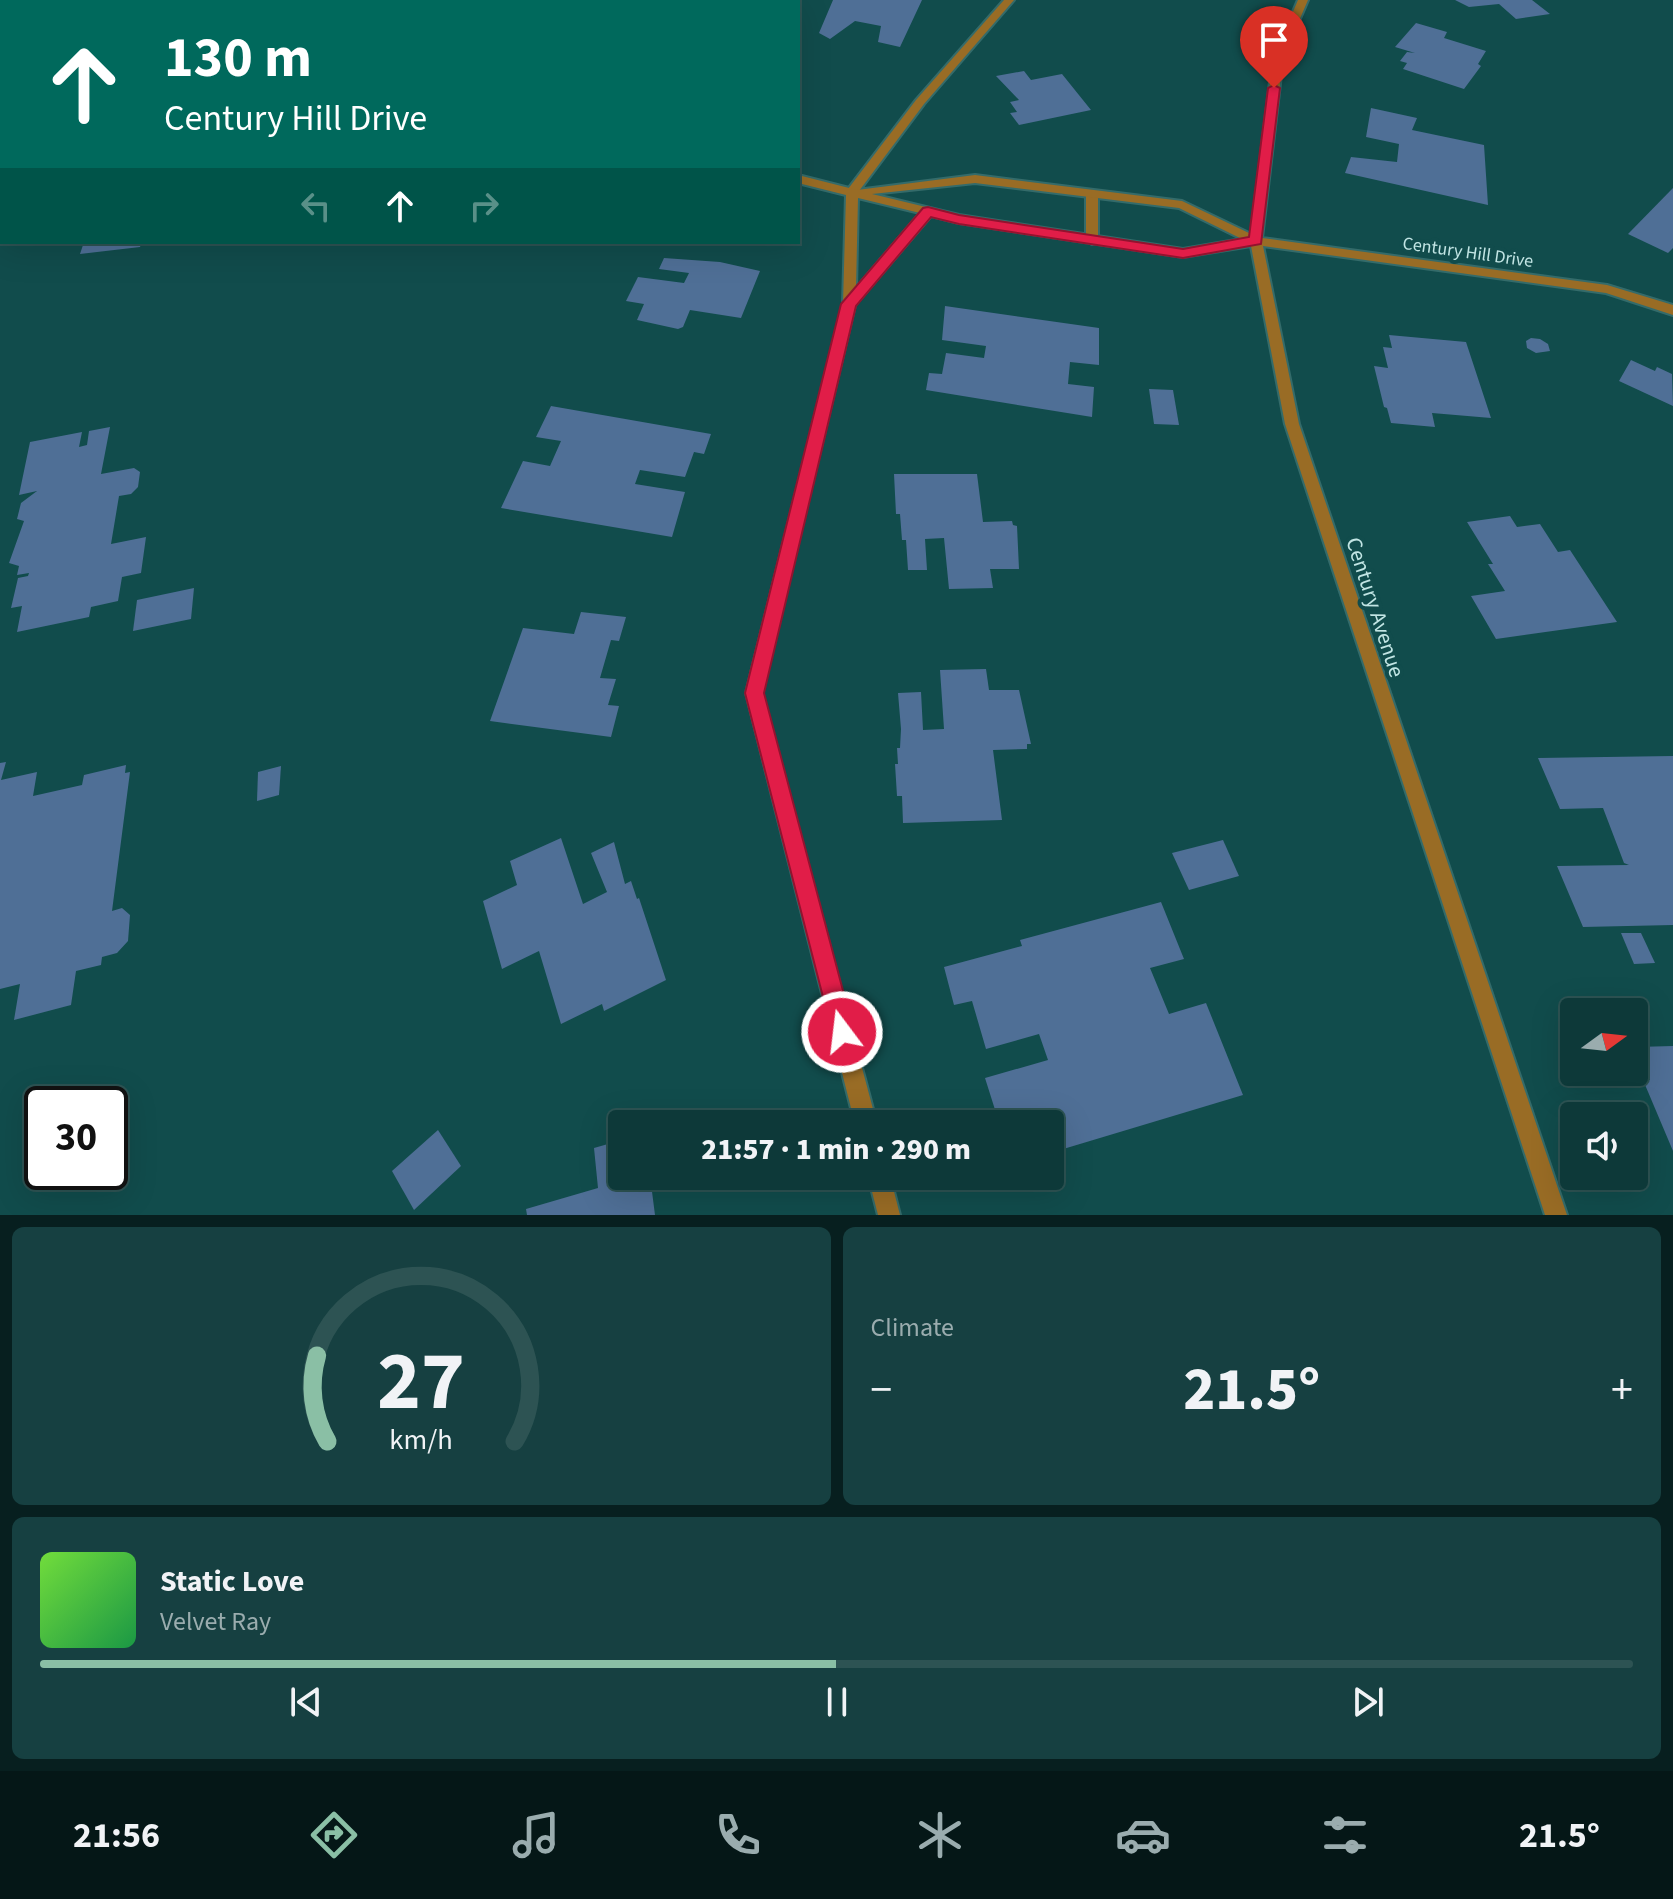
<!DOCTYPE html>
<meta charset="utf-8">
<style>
:root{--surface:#0d3939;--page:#164041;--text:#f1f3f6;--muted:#9aacae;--line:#2d5353;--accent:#8abfa5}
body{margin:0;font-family:"Source Sans 3",sans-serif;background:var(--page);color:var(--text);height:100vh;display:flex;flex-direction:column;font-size:30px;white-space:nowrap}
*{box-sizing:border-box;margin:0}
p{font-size:26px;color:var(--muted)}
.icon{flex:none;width:44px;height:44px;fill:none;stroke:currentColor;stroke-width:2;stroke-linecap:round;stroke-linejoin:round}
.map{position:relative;height:1215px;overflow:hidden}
.drawer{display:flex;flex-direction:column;gap:12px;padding:12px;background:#071f1f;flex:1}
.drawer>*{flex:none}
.hud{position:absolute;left:0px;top:0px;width:800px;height:244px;box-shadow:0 8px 32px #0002,0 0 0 2px var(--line);background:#00695c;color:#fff;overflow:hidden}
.needle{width:52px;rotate:75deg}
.controls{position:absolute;left:1560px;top:998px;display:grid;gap:16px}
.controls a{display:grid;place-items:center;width:88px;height:88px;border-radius:8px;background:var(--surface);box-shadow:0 8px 32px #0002,0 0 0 2px var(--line);font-size:40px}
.speed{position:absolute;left:24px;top:1086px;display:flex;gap:16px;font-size:40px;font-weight:700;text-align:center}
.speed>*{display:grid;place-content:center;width:104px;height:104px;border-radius:50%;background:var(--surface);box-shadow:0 8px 32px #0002,0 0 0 2px var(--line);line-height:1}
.speed .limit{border:4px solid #111;border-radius:12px;background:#fff;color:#111}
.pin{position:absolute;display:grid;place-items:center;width:68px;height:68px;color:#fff;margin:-82px -34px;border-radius:50% 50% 50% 0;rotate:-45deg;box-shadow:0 0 8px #0007}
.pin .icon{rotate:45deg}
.me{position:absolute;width:88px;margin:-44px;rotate:345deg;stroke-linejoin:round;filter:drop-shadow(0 0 6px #0008)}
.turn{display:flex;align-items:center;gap:28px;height:168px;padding:0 32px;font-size:36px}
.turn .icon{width:104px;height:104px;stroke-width:2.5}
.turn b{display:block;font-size:56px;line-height:68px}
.lanes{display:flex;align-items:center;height:76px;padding:0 32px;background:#0003;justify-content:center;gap:40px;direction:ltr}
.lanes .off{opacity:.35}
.big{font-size:60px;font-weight:800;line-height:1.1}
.drawer .widget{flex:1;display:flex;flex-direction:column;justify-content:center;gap:12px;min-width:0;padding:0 28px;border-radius:12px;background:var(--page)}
.drawer .dial{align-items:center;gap:0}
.dial svg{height:208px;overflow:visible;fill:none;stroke:var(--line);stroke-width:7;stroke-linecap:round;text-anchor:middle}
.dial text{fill:var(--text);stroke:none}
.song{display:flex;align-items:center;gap:24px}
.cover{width:96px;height:96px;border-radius:12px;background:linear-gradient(135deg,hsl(100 70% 55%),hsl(140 70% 35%))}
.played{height:8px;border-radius:4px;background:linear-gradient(90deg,var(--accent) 50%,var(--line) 50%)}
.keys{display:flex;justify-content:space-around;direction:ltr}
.heat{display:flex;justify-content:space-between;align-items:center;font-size:44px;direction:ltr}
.drawer .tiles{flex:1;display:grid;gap:12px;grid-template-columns:1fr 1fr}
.widget:last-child{grid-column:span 2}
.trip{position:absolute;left:608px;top:1110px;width:456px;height:80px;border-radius:8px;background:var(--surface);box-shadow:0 8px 32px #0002,0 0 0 2px var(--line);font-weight:800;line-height:80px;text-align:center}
.menu{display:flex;height:128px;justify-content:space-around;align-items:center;background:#051717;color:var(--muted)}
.menu .icon{width:56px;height:56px}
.menu .active{color:var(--accent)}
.menu b{font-size:36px;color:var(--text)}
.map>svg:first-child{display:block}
.building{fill:#4f6f96}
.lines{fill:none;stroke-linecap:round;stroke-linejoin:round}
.lane-casing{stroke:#346b6a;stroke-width:4}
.street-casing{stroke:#346b6a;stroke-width:4}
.lane{fill:#996c25;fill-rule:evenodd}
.street{fill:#996c25;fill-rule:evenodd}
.route{fill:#e11d48;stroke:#92132f;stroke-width:2}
.labels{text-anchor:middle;stroke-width:8;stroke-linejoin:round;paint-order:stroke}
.far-street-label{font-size:18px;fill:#c2e5e4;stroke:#114c4c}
.street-label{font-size:22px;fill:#c2e5e4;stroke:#114c4c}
</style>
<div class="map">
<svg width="1673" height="1215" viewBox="0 0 1673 1215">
<rect width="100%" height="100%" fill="#114c4c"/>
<!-- building -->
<g class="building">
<polygon points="833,0 922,0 900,47 878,42 881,26 855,21 830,39 819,33"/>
<polygon points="1455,0 1532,0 1550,14 1516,19 1499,4 1469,7"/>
<polygon points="1416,23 1447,32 1444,38 1486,51 1478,64 1481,66 1464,89 1403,69 1407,63 1400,61 1407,52 1415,53 1395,47"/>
<polygon points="1024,71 1031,80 1062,74 1091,110 1019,125 1010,113 1017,112 1010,102 1019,100 996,76"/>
<polygon points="1371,108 1417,118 1412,130 1484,145 1488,205 1345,173 1351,157 1397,162 1399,144 1366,137"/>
<polygon points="1673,188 1673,248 1668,253 1628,234"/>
<polygon points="84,242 142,242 140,247 80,254"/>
<polygon points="664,258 720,262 760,271 741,318 690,310 683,327 678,329 637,320 644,304 626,301 638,277 684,283 689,273 659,269"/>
<polygon points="945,306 1099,328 1099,365 1070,362 1068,384 1094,387 1092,417 926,390 929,373 942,374 946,353 984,358 986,346 942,340"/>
<polygon points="1389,335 1466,342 1491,418 1432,413 1435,427 1391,423 1387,408 1384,407 1374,366 1388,368 1383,347 1392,348"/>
<polygon points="1531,338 1540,339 1548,344 1550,351 1536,353 1527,348 1526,341"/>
<polygon points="1631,360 1655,371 1657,367 1672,374 1673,406 1619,381"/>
<polygon points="1149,389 1173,390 1179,425 1154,424"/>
<polygon points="551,406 711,434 704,454 694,452 685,477 640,470 635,484 685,492 672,537 501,508 523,461 550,466 561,441 536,437"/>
<polygon points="110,427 101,474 134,468 140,472 138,487 131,494 119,496 111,544 146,537 141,573 122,577 118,601 91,607 89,617 17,632 22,606 11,608 18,578 28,576 29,573 17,575 19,566 9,563 24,521 17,519 21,503 37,491 19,495 30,442 82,432 79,447 87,445 89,431"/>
<polygon points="894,474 977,474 983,522 1012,521 1013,525 1017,526 1019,569 990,569 993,588 949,589 944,538 925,539 927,570 908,570 906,540 902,540 900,514 896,514"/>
<polygon points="1510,516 1517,527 1540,524 1558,552 1570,550 1617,622 1496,639 1471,596 1505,591 1488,564 1493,564 1467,522"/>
<polygon points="194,588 191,619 133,631 137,600"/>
<polygon points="581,612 626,617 619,641 611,640 600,678 616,679 608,705 619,706 611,737 490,721 523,628 574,634"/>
<polygon points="986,669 989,690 1019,690 1031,744 1027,744 1027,749 993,750 1002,820 903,823 902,796 897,796 895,764 898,764 897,748 900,748 901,729 898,693 921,692 923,730 944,729 940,670"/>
<polygon points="1673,756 1673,925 1583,927 1557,866 1629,865 1624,863 1603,808 1560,809 1538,758"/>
<polygon points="6,762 1,780 37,772 33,796 82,785 84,775 126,765 125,773 130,772 112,911 122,908 130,915 128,941 117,953 102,957 101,965 76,971 71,1005 14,1020 20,984 0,989 0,763"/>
<polygon points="281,766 279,795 257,801 258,772"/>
<polygon points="561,838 583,904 607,892 591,853 614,842 625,884 631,881 637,899 639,898 666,980 604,1011 602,1004 561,1024 539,951 502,969 483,901 517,885 510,861"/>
<polygon points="1223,840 1239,876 1189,890 1172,853"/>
<polygon points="1161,902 1184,959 1150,968 1169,1014 1206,1003 1243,1095 1050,1153 1050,1124 994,1124 992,1117 997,1116 985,1078 1048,1060 1039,1034 986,1049 972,1001 954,1005 944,967 1022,946 1020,940"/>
<polygon points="1621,933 1641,933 1655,963 1634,964"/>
<polygon points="1673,1046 1673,1151 1643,1080 1650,1080 1636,1047"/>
<polygon points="438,1130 461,1166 414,1210 392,1171"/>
<polygon points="622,1140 622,1176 650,1176 655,1215 527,1215 526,1209 598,1188 594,1148"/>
</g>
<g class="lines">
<defs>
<g id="lane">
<polygon points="1004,0 1014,0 924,104 856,195 848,195 848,189 916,100"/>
<polygon points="1092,190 1098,194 1098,240 1092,244 1086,240 1086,194"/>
</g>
<g id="street">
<polygon points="279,0 299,0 300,2 280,2"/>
<path d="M1298 0H1308L1283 58 1262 238 1607 285 1673 305V315L1606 293 1263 246 1299 424 1567 1215H1545L1285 424 1251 246 1183 257 959 223 931 216 855 305 762 693 877 1124H855L746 693 843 304 846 195 798 183V175L857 190 975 175 1182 201 1251 234 1273 58ZM975 183 1179 208 1242 239 1183 249 959 215 872 194ZM858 198 920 213 856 288Z"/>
<polygon points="868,1176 890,1176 900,1215 878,1215"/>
</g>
</defs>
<!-- lane casing -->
<use href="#lane" class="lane-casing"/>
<!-- street casing -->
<use href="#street" class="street-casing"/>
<!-- lane -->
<use href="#lane" class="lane"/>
<!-- street -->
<use href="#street" class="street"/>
</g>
<!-- route -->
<polygon class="route" points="1274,85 1280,88 1261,244 1183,258 959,224 931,217 856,306 764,693 854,1032 850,1040 842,1043 834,1040 745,693 841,304 923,208 928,207 959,215 1183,249 1249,237 1268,88"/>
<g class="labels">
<!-- far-street labels -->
<g class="far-street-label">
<text transform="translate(1468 252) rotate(8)" y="6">Century Hill Drive</text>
</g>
<!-- street labels -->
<g class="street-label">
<text transform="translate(1376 607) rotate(72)" y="8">Century Avenue</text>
</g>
</g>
</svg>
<div class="controls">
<a><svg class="needle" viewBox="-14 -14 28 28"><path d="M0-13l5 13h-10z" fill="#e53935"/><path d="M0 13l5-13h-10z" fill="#9aacae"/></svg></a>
<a><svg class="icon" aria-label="sound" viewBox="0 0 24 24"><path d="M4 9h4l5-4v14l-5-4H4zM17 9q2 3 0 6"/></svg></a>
</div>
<div class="speed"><div class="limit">30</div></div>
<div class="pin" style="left:1274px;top:88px;background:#d93025"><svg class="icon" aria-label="arrive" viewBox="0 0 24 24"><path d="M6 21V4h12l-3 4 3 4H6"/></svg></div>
<svg class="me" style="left:842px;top:1032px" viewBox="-20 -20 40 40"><circle r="17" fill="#e11d48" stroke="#fff" stroke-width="3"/><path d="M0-11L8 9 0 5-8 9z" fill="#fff"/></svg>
<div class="trip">21:57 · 1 min · 290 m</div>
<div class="hud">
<div class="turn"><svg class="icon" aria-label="ahead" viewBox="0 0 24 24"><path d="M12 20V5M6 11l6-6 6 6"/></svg><div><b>130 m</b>Century Hill Drive</div></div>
<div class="lanes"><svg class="icon off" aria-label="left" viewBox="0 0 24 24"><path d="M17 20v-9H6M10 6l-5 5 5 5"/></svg><svg class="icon" aria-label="ahead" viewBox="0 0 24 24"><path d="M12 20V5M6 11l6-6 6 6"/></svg><svg class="icon off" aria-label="right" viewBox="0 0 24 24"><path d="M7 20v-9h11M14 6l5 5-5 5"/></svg></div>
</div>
</div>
<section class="drawer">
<div class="tiles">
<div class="widget dial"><svg viewBox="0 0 100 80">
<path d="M14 69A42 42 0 1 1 86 69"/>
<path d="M14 69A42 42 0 0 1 10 36" stroke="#8abfa5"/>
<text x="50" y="56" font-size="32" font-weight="700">27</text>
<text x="50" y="72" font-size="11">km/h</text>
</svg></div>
<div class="widget"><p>Climate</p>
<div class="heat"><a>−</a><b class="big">21.5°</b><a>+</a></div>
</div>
<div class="widget">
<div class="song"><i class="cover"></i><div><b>Static Love</b><p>Velvet Ray</p></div></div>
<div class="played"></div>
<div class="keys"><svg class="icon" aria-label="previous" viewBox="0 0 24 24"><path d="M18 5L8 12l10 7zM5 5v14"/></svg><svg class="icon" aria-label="pause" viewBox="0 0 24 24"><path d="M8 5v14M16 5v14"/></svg><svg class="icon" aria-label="next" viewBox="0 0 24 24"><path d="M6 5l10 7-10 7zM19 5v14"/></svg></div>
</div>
</div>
</section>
<nav class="menu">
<b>21:56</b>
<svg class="icon active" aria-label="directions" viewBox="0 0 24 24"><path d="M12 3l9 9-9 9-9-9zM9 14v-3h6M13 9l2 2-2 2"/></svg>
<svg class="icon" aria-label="music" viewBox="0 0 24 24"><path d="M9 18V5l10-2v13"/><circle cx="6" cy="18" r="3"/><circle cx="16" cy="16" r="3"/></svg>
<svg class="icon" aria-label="phone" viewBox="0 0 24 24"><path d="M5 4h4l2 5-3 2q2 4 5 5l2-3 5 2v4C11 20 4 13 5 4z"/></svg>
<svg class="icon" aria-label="climate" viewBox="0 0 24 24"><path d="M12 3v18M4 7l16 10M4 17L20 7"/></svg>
<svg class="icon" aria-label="car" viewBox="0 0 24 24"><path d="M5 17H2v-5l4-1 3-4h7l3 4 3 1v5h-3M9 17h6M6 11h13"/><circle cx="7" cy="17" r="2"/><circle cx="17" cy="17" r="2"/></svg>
<svg class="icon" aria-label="filters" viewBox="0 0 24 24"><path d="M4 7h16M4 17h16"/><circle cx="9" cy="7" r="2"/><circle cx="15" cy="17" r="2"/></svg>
<b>21.5°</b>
</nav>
